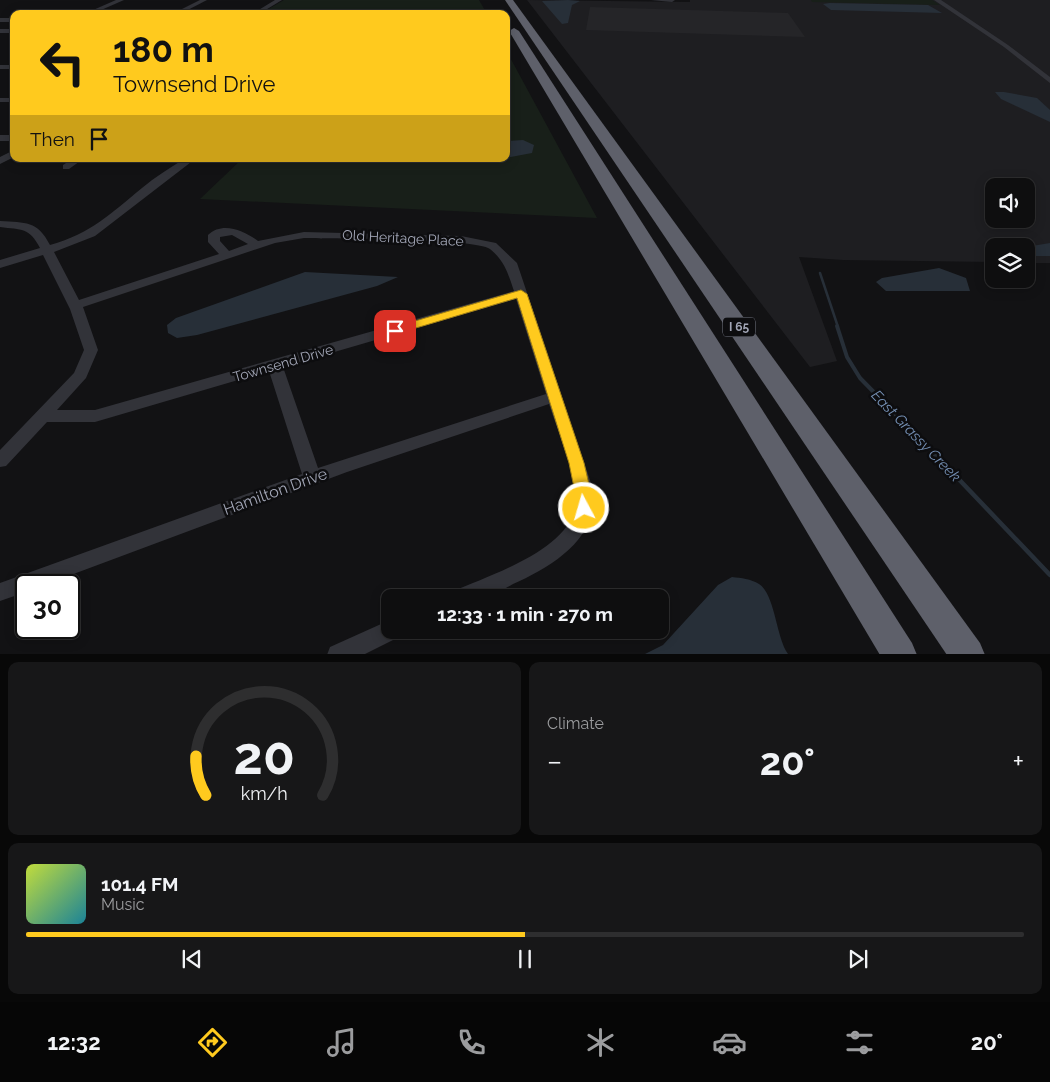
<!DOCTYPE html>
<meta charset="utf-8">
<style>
:root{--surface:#0e0e0f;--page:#171718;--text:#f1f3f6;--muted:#9b9c9e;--line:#2e2e2f;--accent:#ffca1e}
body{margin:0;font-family:Raleway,sans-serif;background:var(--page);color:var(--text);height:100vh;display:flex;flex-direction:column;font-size:19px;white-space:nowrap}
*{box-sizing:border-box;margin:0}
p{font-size:16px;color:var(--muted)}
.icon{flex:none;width:28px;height:28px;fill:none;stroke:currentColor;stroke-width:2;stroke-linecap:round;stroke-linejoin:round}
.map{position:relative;height:654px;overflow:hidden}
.side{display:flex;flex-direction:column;gap:8px;padding:8px;background:#080808;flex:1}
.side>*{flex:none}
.guide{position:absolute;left:10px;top:10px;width:500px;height:152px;border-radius:10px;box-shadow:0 2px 12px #0003,0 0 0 1px var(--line);background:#ffca1e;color:#111;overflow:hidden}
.fabs{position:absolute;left:985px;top:178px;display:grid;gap:10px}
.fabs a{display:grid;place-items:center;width:50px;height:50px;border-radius:10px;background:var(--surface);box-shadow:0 2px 12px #0003,0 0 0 1px var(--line);font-size:25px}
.speed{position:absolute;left:15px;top:574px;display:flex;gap:10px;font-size:25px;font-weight:700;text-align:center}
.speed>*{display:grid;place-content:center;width:65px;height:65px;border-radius:50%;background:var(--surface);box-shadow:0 2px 12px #0003,0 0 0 1px var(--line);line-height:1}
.speed .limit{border:2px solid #111;border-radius:8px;background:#fff;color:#111}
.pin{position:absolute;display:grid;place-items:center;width:42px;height:42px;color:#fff;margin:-21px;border-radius:10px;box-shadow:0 2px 8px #0006}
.me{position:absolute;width:55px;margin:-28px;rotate:354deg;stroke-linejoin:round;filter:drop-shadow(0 0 4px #0008)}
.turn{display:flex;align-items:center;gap:18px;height:105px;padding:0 20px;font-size:22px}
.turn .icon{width:65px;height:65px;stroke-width:2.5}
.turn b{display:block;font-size:35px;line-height:42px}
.then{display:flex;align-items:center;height:48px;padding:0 20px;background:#0003;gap:10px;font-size:19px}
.big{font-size:38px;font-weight:700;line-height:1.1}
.side .widget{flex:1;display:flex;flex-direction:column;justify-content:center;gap:8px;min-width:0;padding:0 18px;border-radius:10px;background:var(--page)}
.side .dial{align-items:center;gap:0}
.dial svg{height:130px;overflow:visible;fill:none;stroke:var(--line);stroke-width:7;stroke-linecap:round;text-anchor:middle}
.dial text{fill:var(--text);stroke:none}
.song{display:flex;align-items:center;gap:15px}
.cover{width:60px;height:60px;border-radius:8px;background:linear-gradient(135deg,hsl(70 70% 55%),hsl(190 70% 35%))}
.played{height:5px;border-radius:2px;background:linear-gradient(90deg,var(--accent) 50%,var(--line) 50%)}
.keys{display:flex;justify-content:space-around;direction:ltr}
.heat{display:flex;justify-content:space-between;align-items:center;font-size:28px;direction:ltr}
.side .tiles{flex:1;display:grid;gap:8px;grid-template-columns:1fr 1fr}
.widget:last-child{grid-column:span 2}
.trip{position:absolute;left:381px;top:589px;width:288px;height:50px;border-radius:10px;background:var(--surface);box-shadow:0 2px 12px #0003,0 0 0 1px var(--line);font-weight:700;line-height:50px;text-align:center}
.tab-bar{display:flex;height:80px;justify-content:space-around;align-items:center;background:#060606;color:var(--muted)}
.tab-bar .icon{width:35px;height:35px}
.tab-bar .current{color:var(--accent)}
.tab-bar b{font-size:22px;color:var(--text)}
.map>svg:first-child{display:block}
.built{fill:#1e1e21;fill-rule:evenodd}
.green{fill:#181f19}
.water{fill:#272f38}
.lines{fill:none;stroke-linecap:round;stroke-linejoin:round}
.stream-far2{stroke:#272f38;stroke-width:2.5}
.stream-far1{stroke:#272f38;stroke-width:4}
.stream{stroke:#272f38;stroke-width:4.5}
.building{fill:#252528}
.minor{fill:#323339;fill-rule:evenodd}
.highway{fill:#5e606a;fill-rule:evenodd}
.route{fill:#ffca1e;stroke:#a68314}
.labels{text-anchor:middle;stroke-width:5;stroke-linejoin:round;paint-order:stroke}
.shield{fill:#0d0d0f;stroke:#757884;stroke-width:1}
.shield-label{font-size:12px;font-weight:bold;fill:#a2a6b6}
.street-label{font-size:14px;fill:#a2a6b6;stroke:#0d0d0f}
.water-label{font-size:15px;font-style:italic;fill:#7590b5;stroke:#0d0d0f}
.near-street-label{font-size:16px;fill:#a2a6b6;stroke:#0d0d0f}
</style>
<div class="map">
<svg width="1050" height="655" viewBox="0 0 1050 655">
<rect width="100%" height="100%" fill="#121214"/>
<!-- built -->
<path class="built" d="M527 0 690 2V0H1050V263H1026V246H994V262L843 260 799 257 837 361 810 367ZM994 186H1026V219H994Z"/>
<!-- green -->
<g class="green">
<polygon points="284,0 479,0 487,14 260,14"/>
<polygon points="811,0 932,0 940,5 812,2"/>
<polygon points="506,50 597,218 200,199 242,159 506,159"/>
</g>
<!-- water -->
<g class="water">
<polygon points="568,0 580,1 572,5 568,23 562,24 542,1"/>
<polygon points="830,3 928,5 942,13 831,10 823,4"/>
<polygon points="995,92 1004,92 1037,98 1050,110 1050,122 1001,99"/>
<polygon points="523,140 534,145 532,153 506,158 506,141"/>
<polygon points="1050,243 1050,256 1026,256 1026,247"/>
<polygon points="939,268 966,278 970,291 886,291 876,282 882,278"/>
<polygon points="305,272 398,277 377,286 197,335 177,338 168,333 167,325 176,318"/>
<path d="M732 577C741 578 751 579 759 584 775 594 776 637 788 654H645L663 645 718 585Z"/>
</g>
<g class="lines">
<!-- stream-far2 -->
<polyline class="stream-far2" points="820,273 838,327"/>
<!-- stream-far1 -->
<polyline class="stream-far1" points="837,326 847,357 860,378 952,472"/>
<!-- stream -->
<polyline class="stream" points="950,470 1050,575"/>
</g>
<!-- building -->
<polygon class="building" points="590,7 788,13 805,37 586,30"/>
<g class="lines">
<!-- minor -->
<g class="minor">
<polygon points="116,0 124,0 92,14 84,14"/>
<polygon points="200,0 207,0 180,14 172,14"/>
<polygon points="275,0 282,0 259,14 252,14"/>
<polygon points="651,0 675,0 672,2"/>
<polygon points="934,0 941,0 1008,45 1050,77 1050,83 1004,47"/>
<rect x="0" y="18" width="14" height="4"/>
<rect x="0" y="29" width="14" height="4"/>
<rect x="0" y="65" width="14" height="4"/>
<rect x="0" y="98" width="14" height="4"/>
<rect x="0" y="135" width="14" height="6"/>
<polygon points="14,150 14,157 0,164 0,157"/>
<polygon points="72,159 83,159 69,169 63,169 63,165"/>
<path d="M184 159H195L95 236 54 252 79 300 219 254 208 242V235C223 221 244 231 258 241L304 232 461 236 496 243 517 263 592 486C603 536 552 567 513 584 504 589 495 594 485 597 475 600 461 598 451 598L454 591C490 575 576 548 576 500 575 471 558 432 549 404L347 472 44 585H26V592L0 601V583L302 474 269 371 95 422H47L6 466 0 467V450L74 373 84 350 70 309 43 255 0 268V260L40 248C29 227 22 230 0 227V221C26 223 37 220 50 245 92 233 110 214 142 188 155 177 170 168 184 159ZM232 235 248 244 229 251 220 241V237ZM304 238C332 239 475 238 490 249 505 261 508 274 514 291L95 410H57L86 378 98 350 83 307 275 243ZM516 299 546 394 318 468 283 367Z"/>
<polygon points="390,620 390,630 402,630 399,637 363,655 327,655 330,647"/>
</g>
<!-- highway -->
<g class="highway">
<polygon points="505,0 513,0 980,643 985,655 947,655"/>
<polygon points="514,28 519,31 912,643 917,655 880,655 509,31"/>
</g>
</g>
<!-- route -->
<polygon class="route" points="521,290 527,294 584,463 591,493 592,508 589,512 584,514 579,512 569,463 517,298 399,333 395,334 390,331 391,328"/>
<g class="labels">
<!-- shield labels -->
<rect class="shield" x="723" y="317.5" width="32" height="19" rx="4"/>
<g class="shield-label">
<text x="739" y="331">I 65</text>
</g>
<!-- street labels -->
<g class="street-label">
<text transform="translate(403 238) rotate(3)" y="5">Old Heritage Place</text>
<text transform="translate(283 363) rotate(-16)" y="5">Townsend Drive</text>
</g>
<!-- water labels -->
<g class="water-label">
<text transform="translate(916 436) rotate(46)" y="5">East Grassy Creek</text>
</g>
<!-- near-street labels -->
<g class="near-street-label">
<text transform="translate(275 491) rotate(-20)" y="6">Hamilton Drive</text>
</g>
</g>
</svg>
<div class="fabs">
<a><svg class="icon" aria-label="sound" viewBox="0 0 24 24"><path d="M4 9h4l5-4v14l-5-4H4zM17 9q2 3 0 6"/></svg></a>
<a><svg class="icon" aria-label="layers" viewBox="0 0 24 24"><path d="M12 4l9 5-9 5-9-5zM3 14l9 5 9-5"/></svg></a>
</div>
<div class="speed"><div class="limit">30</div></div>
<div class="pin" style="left:395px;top:331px;background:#d93025"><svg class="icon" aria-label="arrive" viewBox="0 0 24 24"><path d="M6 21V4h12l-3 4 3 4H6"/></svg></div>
<svg class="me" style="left:584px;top:508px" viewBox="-20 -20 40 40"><circle r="17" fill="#ffca1e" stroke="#fff" stroke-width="3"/><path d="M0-11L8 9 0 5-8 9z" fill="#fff"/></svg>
<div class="trip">12:33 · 1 min · 270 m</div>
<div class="guide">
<div class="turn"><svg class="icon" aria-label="left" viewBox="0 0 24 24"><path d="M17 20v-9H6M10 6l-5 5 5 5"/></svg><div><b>180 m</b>Townsend Drive</div></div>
<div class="then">Then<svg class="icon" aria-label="arrive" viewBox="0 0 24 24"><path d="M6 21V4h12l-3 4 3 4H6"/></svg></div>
</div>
</div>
<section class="side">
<div class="tiles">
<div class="widget dial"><svg viewBox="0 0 100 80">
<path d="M14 69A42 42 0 1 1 86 69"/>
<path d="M14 69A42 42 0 0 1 8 45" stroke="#ffca1e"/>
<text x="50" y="56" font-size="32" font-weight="700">20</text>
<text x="50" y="72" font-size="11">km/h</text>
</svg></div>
<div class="widget"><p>Climate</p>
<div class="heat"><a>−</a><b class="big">20°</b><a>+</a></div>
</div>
<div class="widget">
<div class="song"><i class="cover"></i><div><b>101.4 FM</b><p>Music</p></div></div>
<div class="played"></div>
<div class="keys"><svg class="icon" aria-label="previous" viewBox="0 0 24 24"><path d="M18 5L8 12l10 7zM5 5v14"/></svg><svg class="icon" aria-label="pause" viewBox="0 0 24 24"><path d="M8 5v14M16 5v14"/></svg><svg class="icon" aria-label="next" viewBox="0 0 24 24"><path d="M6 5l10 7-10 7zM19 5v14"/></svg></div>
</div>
</div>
</section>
<nav class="tab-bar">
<b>12:32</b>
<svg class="icon current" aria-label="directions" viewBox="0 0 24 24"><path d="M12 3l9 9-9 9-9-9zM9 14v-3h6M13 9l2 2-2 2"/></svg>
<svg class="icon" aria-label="music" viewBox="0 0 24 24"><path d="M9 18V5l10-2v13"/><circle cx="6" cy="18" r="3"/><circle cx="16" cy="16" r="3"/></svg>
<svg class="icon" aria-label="phone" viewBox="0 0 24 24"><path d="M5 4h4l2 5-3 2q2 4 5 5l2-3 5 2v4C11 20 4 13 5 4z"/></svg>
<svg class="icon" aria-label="climate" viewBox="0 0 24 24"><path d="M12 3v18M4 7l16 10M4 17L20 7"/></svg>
<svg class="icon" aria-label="car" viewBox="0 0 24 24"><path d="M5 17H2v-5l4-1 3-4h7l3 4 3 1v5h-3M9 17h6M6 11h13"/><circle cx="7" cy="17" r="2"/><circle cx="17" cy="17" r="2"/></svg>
<svg class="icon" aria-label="filters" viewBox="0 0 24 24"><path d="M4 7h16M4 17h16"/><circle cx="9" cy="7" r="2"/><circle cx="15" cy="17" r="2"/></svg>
<b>20°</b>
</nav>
